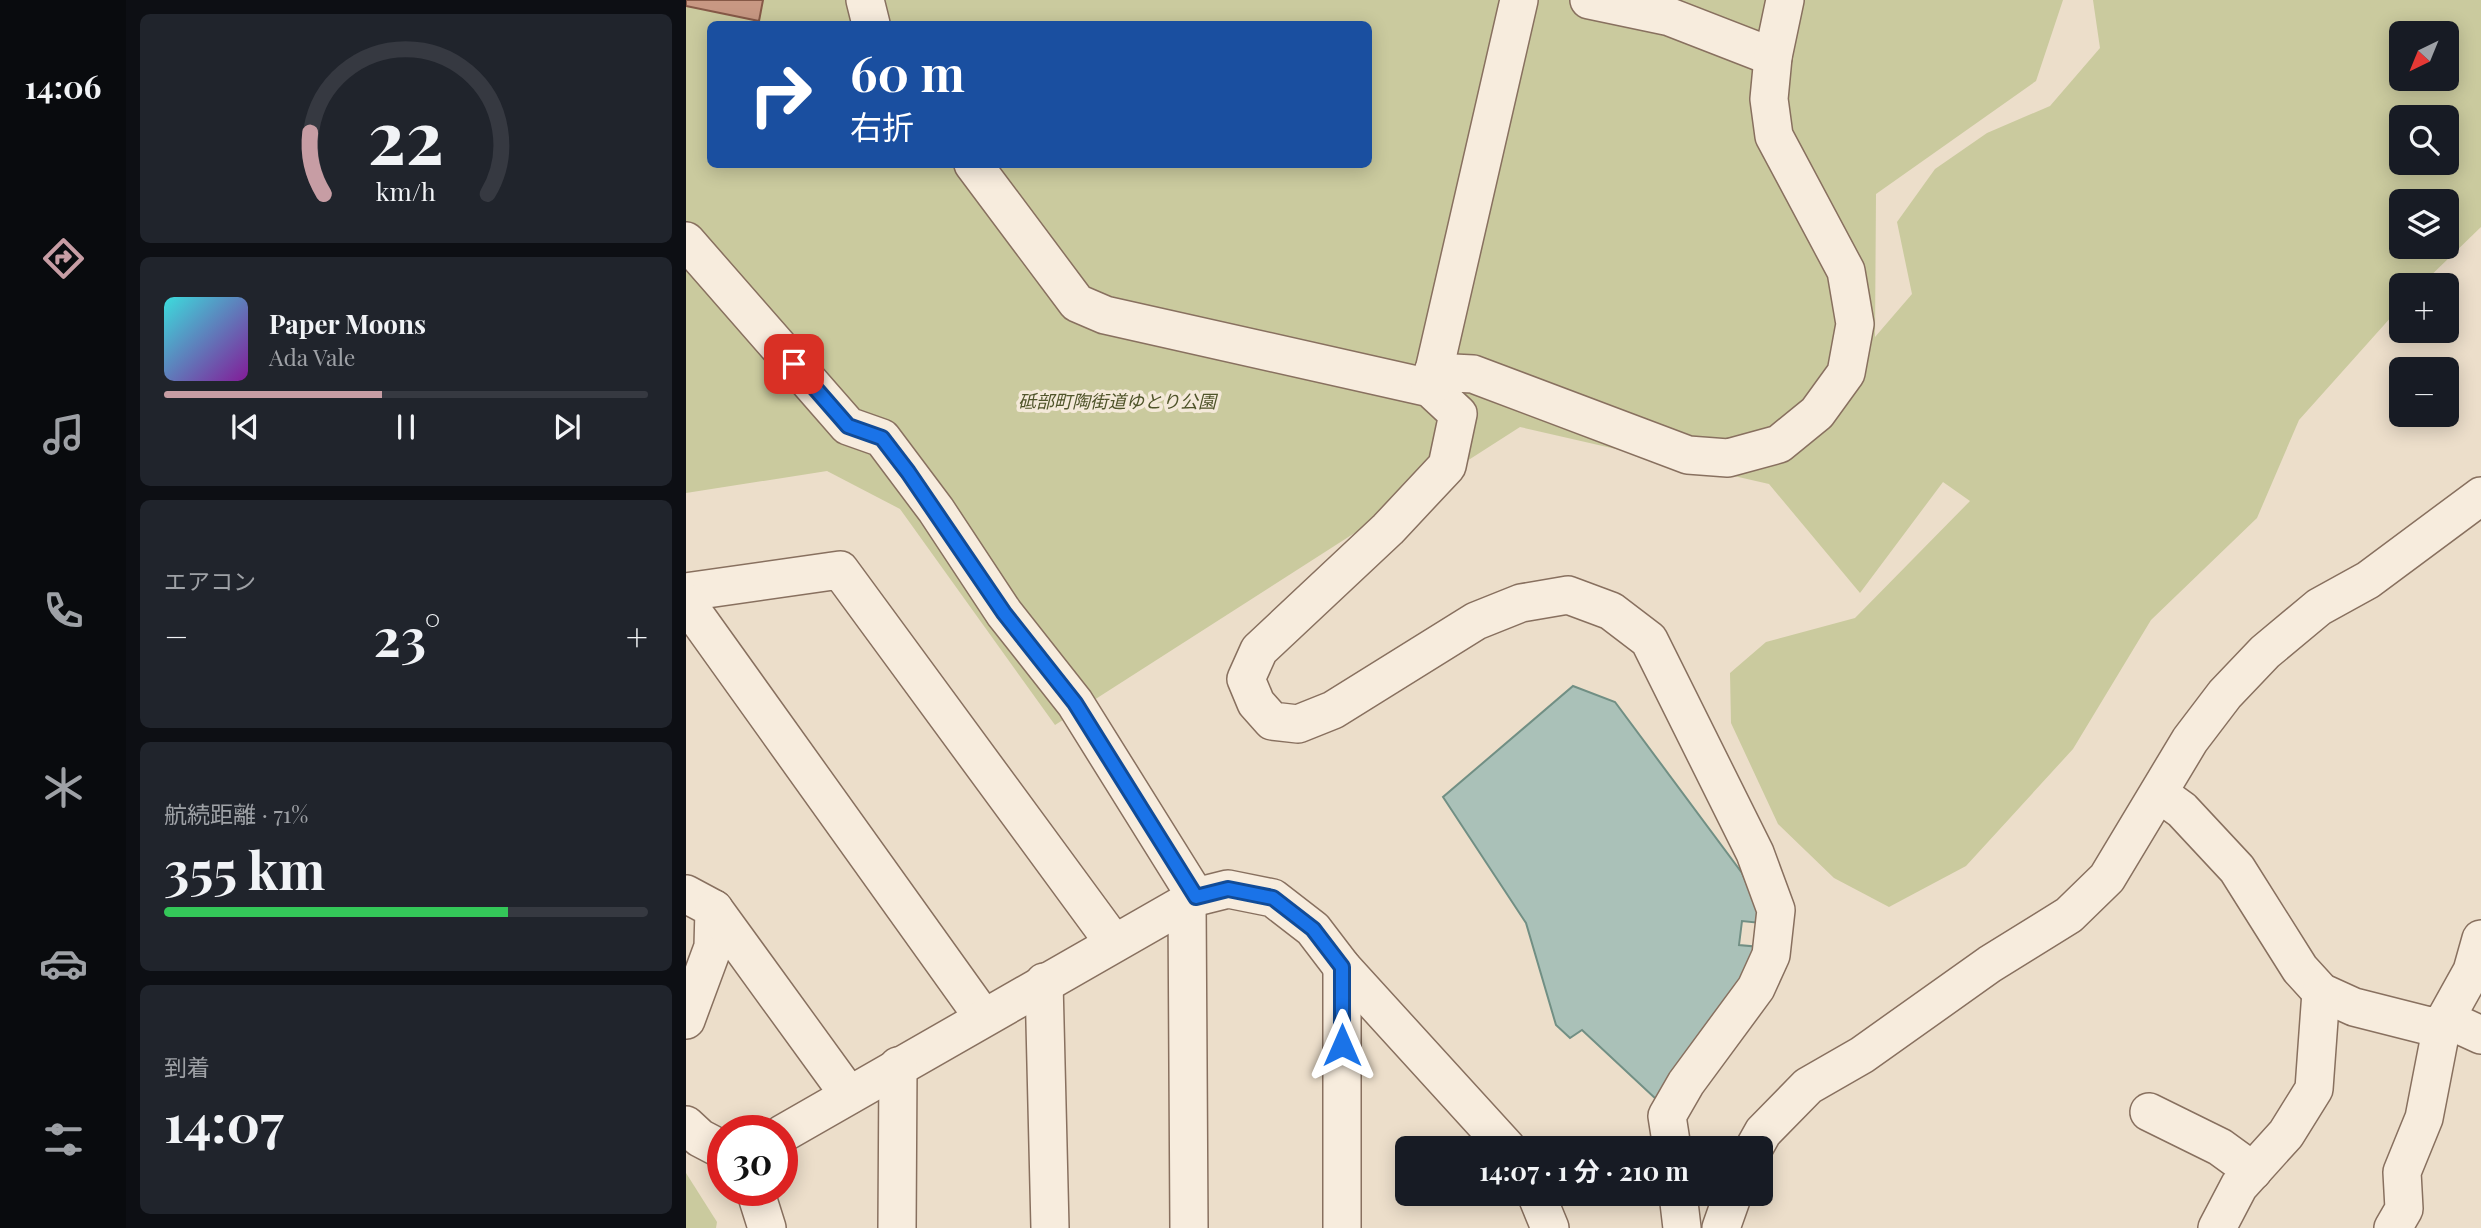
<!DOCTYPE html>
<html lang="ja">
<meta charset="utf-8">
<style>
:root{--surface:#171b24;--page:#20242c;--text:#f1f3f6;--muted:#9ea1a6;--line:#363941;--accent:#c79da4}
body{margin:0;font-family:"Playfair Display","Noto Sans JP",serif;background:var(--page);color:var(--text);height:100vh;display:flex;flex-direction:column;font-size:26px;white-space:nowrap}
*{box-sizing:border-box;margin:0}
p{font-size:23px;color:var(--muted)}
.icon{flex:none;width:38px;height:38px;fill:none;stroke:currentColor;stroke-width:2;stroke-linecap:round;stroke-linejoin:round}
.map{position:relative;flex:1;overflow:hidden}
.details{display:flex;flex-direction:column;gap:14px;padding:14px;background:#0d0f14;width:560px}
.details>*{flex:none}
.hud{position:absolute;left:21px;top:21px;width:665px;height:147px;border-radius:10px;box-shadow:0 4px 18px #0003;background:#1a4fa0;color:#fff;overflow:hidden}
.needle{width:46px;rotate:223deg}
.buttons{position:absolute;left:1703px;top:21px;display:grid;gap:14px}
.buttons a{display:grid;place-items:center;width:70px;height:70px;border-radius:10px;background:var(--surface);box-shadow:0 4px 18px #0003;font-size:35px}
.speed{position:absolute;left:21px;top:1115px;display:flex;gap:14px;font-size:35px;font-weight:700;text-align:center}
.speed>*{display:grid;place-content:center;width:91px;height:91px;border-radius:50%;background:var(--surface);box-shadow:0 4px 18px #0003;line-height:1}
.speed .limit{border:10px solid #d22;background:#fff;color:#111}
.pin{position:absolute;display:grid;place-items:center;width:60px;height:60px;color:#fff;margin:-30px;border-radius:14px;box-shadow:0 4px 10px #0006}
.me{position:absolute;width:77px;margin:-38px;rotate:0deg;stroke-linejoin:round;filter:drop-shadow(0 0 5px #0008)}
.turn{display:flex;align-items:center;gap:24px;height:147px;padding:0 28px;font-size:32px}
.turn .icon{width:91px;height:91px;stroke-width:2.5}
.turn b{display:block;font-size:49px;line-height:60px}
.big{font-size:52px;font-weight:700;line-height:1.1}
.details .card{flex:1;display:flex;flex-direction:column;justify-content:center;gap:10px;min-width:0;padding:0 24px;border-radius:10px;background:var(--page)}
.details .dial{align-items:center;gap:0}
.dial svg{height:182px;overflow:visible;fill:none;stroke:var(--line);stroke-width:7;stroke-linecap:round;text-anchor:middle}
.dial text{fill:var(--text);stroke:none}
.song{display:flex;align-items:center;gap:21px}
.cover{width:84px;height:84px;border-radius:10px;background:linear-gradient(135deg,hsl(180 70% 55%),hsl(290 70% 35%))}
.played{height:7px;border-radius:4px;background:linear-gradient(90deg,var(--accent) 45%,var(--line) 45%)}
.keys{display:flex;justify-content:space-around;direction:ltr}
.heat{display:flex;justify-content:space-between;align-items:center;font-size:38px;direction:ltr}
.charge{height:10px;border-radius:5px;background:linear-gradient(90deg,#34c759 71%,var(--line) 0)}
.trip{position:absolute;left:709px;top:1136px;width:378px;height:70px;border-radius:10px;background:var(--surface);box-shadow:0 4px 18px #0003;font-weight:700;line-height:70px;text-align:center}
main{display:flex;flex:1;min-height:0}
.menu{display:flex;flex-direction:column;width:126px;justify-content:space-around;align-items:center;background:#090b0e;color:var(--muted)}
.menu .icon{width:49px;height:49px}
.menu .active{color:var(--accent)}
.menu b{font-size:32px;color:var(--text)}
.map>svg:first-child{display:block}
.green{fill:#caca9e;fill-rule:evenodd}
.water{fill:#aac1b8;stroke:#718f84;stroke-width:2}
.building{fill:#c89883;stroke:#865947;stroke-width:2}
.lines{fill:none;stroke-linecap:round;stroke-linejoin:round}
.minor-casing{stroke:#88705f;stroke-width:40}
.minor{stroke:#f7ecdd;stroke-width:37}
.route-casing{stroke:#114b97;stroke-width:18}
.route{stroke:#1a73e8;stroke-width:12}
.labels{text-anchor:middle;stroke-width:7;stroke-linejoin:round;paint-order:stroke}
.park-label{font-size:18px;font-style:italic;fill:#4f542a;stroke:#f4e9d9}
</style>
<main>
<nav class="menu">
<b>14:06</b>
<svg class="icon active" aria-label="directions" viewBox="0 0 24 24"><path d="M12 3l9 9-9 9-9-9zM9 14v-3h6M13 9l2 2-2 2"/></svg>
<svg class="icon" aria-label="music" viewBox="0 0 24 24"><path d="M9 18V5l10-2v13"/><circle cx="6" cy="18" r="3"/><circle cx="16" cy="16" r="3"/></svg>
<svg class="icon" aria-label="phone" viewBox="0 0 24 24"><path d="M5 4h4l2 5-3 2q2 4 5 5l2-3 5 2v4C11 20 4 13 5 4z"/></svg>
<svg class="icon" aria-label="climate" viewBox="0 0 24 24"><path d="M12 3v18M4 7l16 10M4 17L20 7"/></svg>
<svg class="icon" aria-label="car" viewBox="0 0 24 24"><path d="M5 17H2v-5l4-1 3-4h7l3 4 3 1v5h-3M9 17h6M6 11h13"/><circle cx="7" cy="17" r="2"/><circle cx="17" cy="17" r="2"/></svg>
<svg class="icon" aria-label="filters" viewBox="0 0 24 24"><path d="M4 7h16M4 17h16"/><circle cx="9" cy="7" r="2"/><circle cx="15" cy="17" r="2"/></svg>
</nav>
<section class="details">
<div class="card dial"><svg viewBox="0 0 100 80">
<path d="M14 69A42 42 0 1 1 86 69"/>
<path d="M14 69A42 42 0 0 1 8 42" stroke="#c79da4"/>
<text x="50" y="56" font-size="32" font-weight="700">22</text>
<text x="50" y="72" font-size="11">km/h</text>
</svg></div>
<div class="card">
<div class="song"><i class="cover"></i><div><b>Paper Moons</b><p>Ada Vale</p></div></div>
<div class="played"></div>
<div class="keys"><svg class="icon" aria-label="previous" viewBox="0 0 24 24"><path d="M18 5L8 12l10 7zM5 5v14"/></svg><svg class="icon" aria-label="pause" viewBox="0 0 24 24"><path d="M8 5v14M16 5v14"/></svg><svg class="icon" aria-label="next" viewBox="0 0 24 24"><path d="M6 5l10 7-10 7zM19 5v14"/></svg></div>
</div>
<div class="card"><p>エアコン</p>
<div class="heat"><a>−</a><b class="big">23°</b><a>+</a></div>
</div>
<div class="card"><p>航続距離 · 71%</p><b class="big">355 km</b><div class="charge"></div></div>
<div class="card"><p>到着</p><b class="big">14:07</b></div>
</section>
<div class="map">
<svg width="1795" height="1228" viewBox="0 0 1795 1228">
<rect width="100%" height="100%" fill="#ecdeca"/>
<!-- green -->
<g class="green">
<path d="M0 0H1377L1350 81 1190 194 1189 337 1226 294 1211 222 1249 169 1301 133 1364 106 1414 48 1407 0H1795V227L1735 285H1715V306L1613 420 1571 518 1465 620 1387 749 1280 866 1203 907 1148 878 1092 824 1045 723 1044 673 1080 642 1169 618 1284 501 1257 482 1174 593 1083 484 834 427 369 725 214 509 141 471 0 493ZM24 24H682V164H24ZM1715 33H1760V79H1715ZM1715 117H1760V163H1715ZM1715 201H1760V247H1715Z"/>
<polygon points="0,1173 31,1222 30,1228 0,1228"/>
</g>
<!-- water -->
<polygon class="water" points="887,686 929,702 1056,873 1077,920 1075,923 1056,921 1053,945 1074,947 1072,953 971,1100 896,1030 884,1038 870,1025 840,923 757,797"/>
<!-- building -->
<polygon class="building" points="0,0 77,0 73,21 0,6"/>
<g class="lines">
<defs>
<g id="minor">
<polyline points="179,0 185,24"/>
<polyline points="903,0 984,17 1087,57"/>
<polyline points="287,164 391,303 419,315 744,388 772,414 761,466 702,529 573,650 560,679 570,703 586,721 612,724 647,710 790,621 835,603 882,595 925,611 963,640 1069,853 1090,910 1085,955 1070,988 1000,1083 981,1116 986,1148"/>
<polyline points="0,241 162,426 196,438 250,510 318,613 389,703 510,897"/>
<polyline points="747,372 787,374 1002,455 1042,458 1093,444 1131,413 1160,373 1169,324 1160,271 1088,136 1083,99 1087,57 1099,0"/>
<polyline points="744,388 833,0"/>
<polyline points="0,592 154,570 428,943"/>
<polyline points="0,602 297,1017"/>
<polyline points="1474,794 1496,810 1551,869 1614,969 1635,992 1668,1007 1743,1026 1771,1024 1795,1035"/>
<polyline points="0,894 28,909 27,947 0,1020"/>
<polyline points="501,902 503,1228"/>
<polyline points="28,909 163,1095"/>
<polyline points="358,982 364,1228"/>
<polyline points="1463,1112 1534,1147 1567,1171"/>
<polyline points="0,1125 14,1138 37,1150"/>
<polyline points="96,1134 510,897 542,889 587,898 627,929 656,967 821,1148"/>
<polyline points="1068,1148 1077,1132 1122,1086 1176,1055 1304,964 1383,915 1421,878 1504,740 1539,694 1579,652 1633,607 1682,580 1795,496"/>
<polyline points="69,1190 81,1228"/>
<polyline points="850,1194 864,1228"/>
<polyline points="992,1194 996,1228"/>
<polyline points="211,1228 212,1066"/>
<polyline points="656,1228 656,967"/>
<polyline points="1035,1228 1047,1194"/>
<polyline points="1531,1228 1553,1186 1600,1134 1628,1089 1635,992"/>
<polyline points="1707,1228 1718,1209 1716,1172 1738,1118 1756,1025 1786,971 1795,939"/>
</g>
</defs>
<!-- minor casing -->
<use href="#minor" class="minor-casing"/>
<!-- minor -->
<use href="#minor" class="minor"/>
</g>
<g class="lines">
<defs>
<polyline id="route" points="108,364 162,426 196,438 222,472 318,613 389,703 510,897 542,889 587,898 627,929 656,967 656,1045"/>
</defs>
<!-- route casing -->
<use href="#route" class="route-casing"/>
<!-- route -->
<use href="#route" class="route"/>
</g>
<g class="labels">
<!-- park labels -->
<g class="park-label">
<text x="431" y="408">砥部町陶街道ゆとり公園</text>
</g>
</g>
</svg>
<div class="buttons">
<a><svg class="needle" viewBox="-14 -14 28 28"><path d="M0-13l5 13h-10z" fill="#e53935"/><path d="M0 13l5-13h-10z" fill="#9ea1a6"/></svg></a>
<a><svg class="icon" aria-label="search" viewBox="0 0 24 24"><circle cx="10" cy="10" r="6"/><path d="M15 15l6 6"/></svg></a>
<a><svg class="icon" aria-label="layers" viewBox="0 0 24 24"><path d="M12 4l9 5-9 5-9-5zM3 14l9 5 9-5"/></svg></a>
<a>+</a>
<a>−</a>
</div>
<div class="speed"><div class="limit">30</div></div>
<div class="pin" style="left:108px;top:364px;background:#d93025"><svg class="icon" aria-label="arrive" viewBox="0 0 24 24"><path d="M6 21V4h12l-3 4 3 4H6"/></svg></div>
<svg class="me" style="left:656px;top:1045px" viewBox="-20 -20 40 40"><path d="M0-17L14 15 0 8-14 15z" fill="#1a73e8" stroke="#fff" stroke-width="4"/></svg>
<div class="trip">14:07 · 1 分 · 210 m</div>
<div class="hud">
<div class="turn"><svg class="icon" aria-label="right" viewBox="0 0 24 24"><path d="M7 20v-9h11M14 6l5 5-5 5"/></svg><div><b>60 m</b>右折</div></div>
</div>
</div>
</main>
